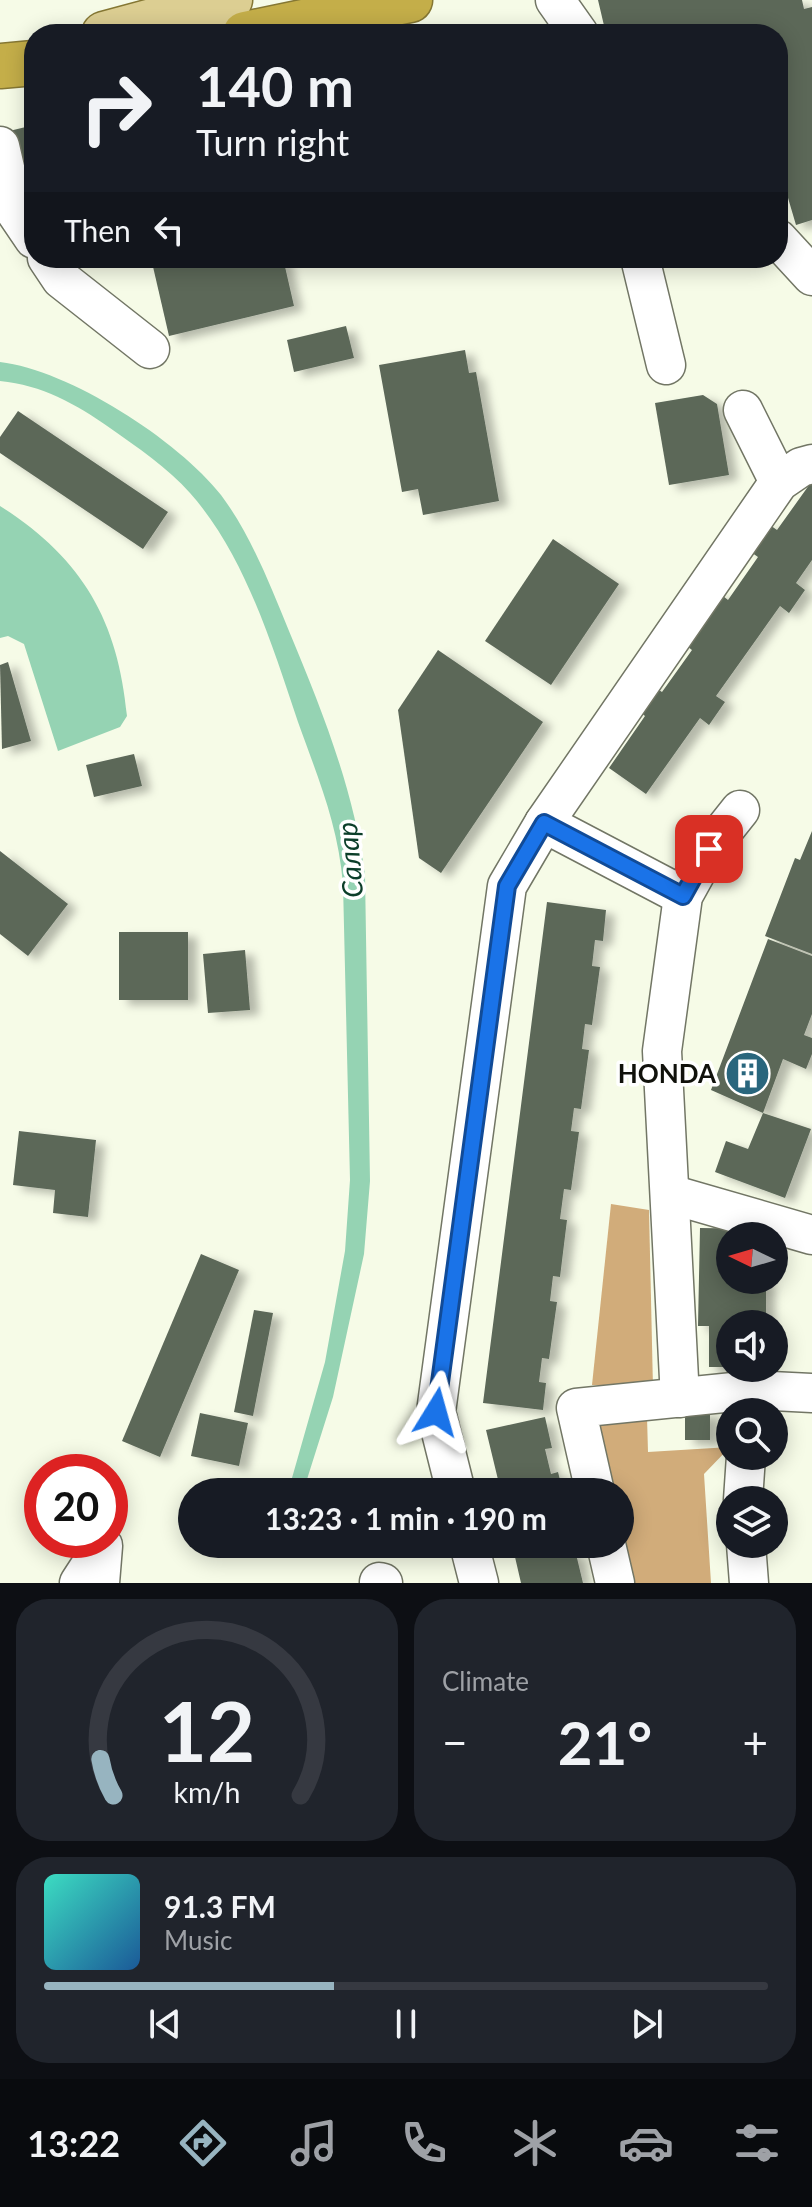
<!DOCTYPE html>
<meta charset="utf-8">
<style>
:root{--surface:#171b24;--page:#20242c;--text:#f1f3f6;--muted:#9ea1a6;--line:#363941;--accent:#97b4c0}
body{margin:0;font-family:Lato,sans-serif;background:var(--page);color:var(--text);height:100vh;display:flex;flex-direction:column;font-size:30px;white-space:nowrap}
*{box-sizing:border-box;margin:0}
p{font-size:26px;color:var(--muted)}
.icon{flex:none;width:44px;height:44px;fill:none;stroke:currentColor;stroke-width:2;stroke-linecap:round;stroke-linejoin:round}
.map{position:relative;height:1583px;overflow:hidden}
.panel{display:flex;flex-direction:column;gap:16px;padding:16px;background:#0d0f14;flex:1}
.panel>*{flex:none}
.guide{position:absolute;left:24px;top:24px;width:764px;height:244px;border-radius:32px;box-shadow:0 4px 20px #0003;background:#171b24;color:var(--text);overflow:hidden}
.needle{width:52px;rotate:275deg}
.buttons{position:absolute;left:716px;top:1222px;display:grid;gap:16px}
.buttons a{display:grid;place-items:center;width:72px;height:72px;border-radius:50%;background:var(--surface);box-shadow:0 4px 20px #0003;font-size:40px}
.speed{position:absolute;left:24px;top:1454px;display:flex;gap:16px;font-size:40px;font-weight:700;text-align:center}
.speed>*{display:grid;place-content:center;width:104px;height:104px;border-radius:50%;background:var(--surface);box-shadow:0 4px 20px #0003;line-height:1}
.speed .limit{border:12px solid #d22;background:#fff;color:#111}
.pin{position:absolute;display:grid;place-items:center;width:68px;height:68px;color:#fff;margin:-34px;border-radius:16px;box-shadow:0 4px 12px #0006}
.me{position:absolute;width:88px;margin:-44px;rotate:8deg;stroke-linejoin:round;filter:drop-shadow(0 0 6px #0008)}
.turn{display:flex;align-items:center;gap:28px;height:168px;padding:0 40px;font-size:36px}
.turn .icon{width:104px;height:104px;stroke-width:2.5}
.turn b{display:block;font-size:56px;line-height:68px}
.then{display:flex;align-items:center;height:76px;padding:0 40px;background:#0003;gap:16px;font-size:30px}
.big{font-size:60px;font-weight:700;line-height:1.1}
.panel .tile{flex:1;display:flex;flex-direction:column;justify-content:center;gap:12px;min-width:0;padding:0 28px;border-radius:32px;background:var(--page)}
.panel .dial{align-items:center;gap:0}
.dial svg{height:208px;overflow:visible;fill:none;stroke:var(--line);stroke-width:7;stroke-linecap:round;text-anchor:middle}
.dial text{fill:var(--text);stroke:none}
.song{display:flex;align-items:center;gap:24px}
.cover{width:96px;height:96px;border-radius:12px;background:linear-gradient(135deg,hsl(170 70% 55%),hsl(210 70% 35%))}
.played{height:8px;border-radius:4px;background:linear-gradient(90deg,var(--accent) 40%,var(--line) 40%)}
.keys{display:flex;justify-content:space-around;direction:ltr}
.heat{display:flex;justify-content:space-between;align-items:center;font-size:44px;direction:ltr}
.panel .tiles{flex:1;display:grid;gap:16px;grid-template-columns:1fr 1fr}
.tile:last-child{grid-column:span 2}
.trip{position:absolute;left:178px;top:1478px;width:456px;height:80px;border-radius:40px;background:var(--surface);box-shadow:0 4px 20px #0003;font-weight:700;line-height:80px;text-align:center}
.tabs{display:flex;height:128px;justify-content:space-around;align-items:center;background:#090b0e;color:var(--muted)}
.tabs .icon{width:56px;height:56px}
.tabs .current{color:var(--accent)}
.tabs b{font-size:36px;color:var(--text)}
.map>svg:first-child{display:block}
.forest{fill:#d1ac7a}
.water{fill:#95d3b3}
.building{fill:#5c6759;filter:url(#shadow)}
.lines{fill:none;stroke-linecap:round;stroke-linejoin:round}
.minor-casing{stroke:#727665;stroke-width:41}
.major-casing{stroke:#857733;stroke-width:47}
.highway-casing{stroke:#857733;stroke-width:47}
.minor{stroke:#fff;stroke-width:38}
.major{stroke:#dcce92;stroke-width:44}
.highway{stroke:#c4ae49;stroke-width:44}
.route-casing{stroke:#114b97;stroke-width:20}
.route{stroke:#1a73e8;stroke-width:14}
.labels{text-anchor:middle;stroke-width:7;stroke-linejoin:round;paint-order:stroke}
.poi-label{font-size:26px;font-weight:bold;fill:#10110b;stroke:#fff;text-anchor:end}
.water-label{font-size:28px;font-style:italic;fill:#0b3e29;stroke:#fff}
</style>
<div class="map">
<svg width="812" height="1583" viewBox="0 0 812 1583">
<defs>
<filter id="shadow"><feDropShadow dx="9" dy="5" stdDeviation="4" flood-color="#0004"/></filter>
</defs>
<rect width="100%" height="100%" fill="#f6fbe7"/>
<!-- forest -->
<g class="forest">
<polygon points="611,1204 649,1210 653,1388 592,1385"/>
<polygon points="647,1417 648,1452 730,1447 704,1474 711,1583 626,1583 620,1544 620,1492 606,1492 591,1423"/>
</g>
<!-- water -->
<g class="water">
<path d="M0 362C69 370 178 440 221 495 251 535 270 585 289 631 322 710 354 790 365 875L370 1181 364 1254 333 1397 303 1492H288L325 1362 345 1251 350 1180 343 884C338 824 318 778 298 722 272 645 245 555 190 493 168 468 137 447 110 428 76 404 42 385 0 381Z"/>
<path d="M0 506C82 558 118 620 127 716L120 727 58 751 24 644 8 636 0 638Z"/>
</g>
<!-- building -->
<g class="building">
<polygon points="598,0 802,0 804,9 812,7 812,220 796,225 778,164 778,34 606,34"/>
<polygon points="34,125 34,182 14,187 1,133"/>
<polygon points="151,258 283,258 294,306 169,336"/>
<polygon points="346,326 354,358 294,372 287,340"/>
<polygon points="465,350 469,373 476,372 499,501 423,515 418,489 402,492 379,365"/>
<polygon points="703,395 717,404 729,475 669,485 655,403"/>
<polygon points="18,411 168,512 143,549 0,453 0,437"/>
<polygon points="812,481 812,560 796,583 805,590 789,613 780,606 716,696 725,702 709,725 700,718 646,794 609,768 645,716 637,709 653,686 662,692 692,650 683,643 718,592 728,600 758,557 748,550 767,523 777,530"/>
<polygon points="553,539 619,584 551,685 485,641"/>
<polygon points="438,650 543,722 441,873 419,858 398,710"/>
<polygon points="8,662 31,741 2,749 0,665"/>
<polygon points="134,754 142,786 94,797 86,765"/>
<polygon points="812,831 812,954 765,936 795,858 800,860"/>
<polygon points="0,851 68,904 28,956 0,934"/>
<polygon points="547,902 606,910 603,941 595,940 592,966 600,967 592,1025 585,1024 582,1049 589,1050 581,1109 574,1108 571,1131 579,1132 571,1190 564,1189 560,1219 567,1220 560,1277 553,1276 550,1301 557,1302 549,1359 542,1358 539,1382 546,1383 543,1410 483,1403"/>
<rect x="119" y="932" width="69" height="68"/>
<polygon points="768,939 812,956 812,1014 804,1035 812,1038 812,1054 806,1069 783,1059 763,1113 711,1090"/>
<polygon points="245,950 250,1010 208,1013 203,954"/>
<polygon points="763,1113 811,1129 785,1198 715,1172 726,1141 748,1149"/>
<polygon points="19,1131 96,1140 88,1217 53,1213 55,1190 13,1185"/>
<polygon points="700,1228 767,1229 767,1236 730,1236 730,1280 766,1280 766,1324 730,1324 730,1367 709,1367 709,1326 698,1326"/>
<polygon points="201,1254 239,1270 160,1457 122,1441"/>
<polygon points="254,1310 273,1313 253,1416 234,1412"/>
<rect x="685" y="1412" width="25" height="28"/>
<polygon points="200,1413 248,1423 239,1466 191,1456"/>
<polygon points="545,1417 552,1448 545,1449 551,1474 558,1472 563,1492 501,1492 486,1430"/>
<polygon points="512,1544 567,1544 570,1556 576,1554 583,1583 521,1583"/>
</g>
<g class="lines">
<defs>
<g id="minor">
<polyline points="555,0 579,34"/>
<polyline points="0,146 15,211 34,239"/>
<polyline points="778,239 812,276"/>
<polyline points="47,258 61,279 150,349"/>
<polyline points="640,258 666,365"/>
<polyline points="743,410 779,482"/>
<polyline points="683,896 544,823 779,482 801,467 812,464"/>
<polyline points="670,1194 812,1235"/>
<polyline points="680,1398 662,1051 683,896 709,849 740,810"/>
<polyline points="456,1492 436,1412 507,886 544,823"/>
<polyline points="595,1492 576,1408 753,1390 812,1393"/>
<polyline points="743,1500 746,1456"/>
<polyline points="469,1544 479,1583"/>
<polyline points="606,1544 615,1583"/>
<polyline points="746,1544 749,1583"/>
<polyline points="379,1582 383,1583"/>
<polyline points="79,1583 103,1546 100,1583"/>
</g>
<polyline id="major" points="104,34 230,0"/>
<g id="highway">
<polyline points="245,34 410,0"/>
<polyline points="0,66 34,63"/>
</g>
</defs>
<!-- minor casing -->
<use href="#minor" class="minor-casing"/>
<!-- major casing -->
<use href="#major" class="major-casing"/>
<!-- highway casing -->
<use href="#highway" class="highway-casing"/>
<!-- minor -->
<use href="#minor" class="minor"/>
<!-- major -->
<use href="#major" class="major"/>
<!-- highway -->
<use href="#highway" class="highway"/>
</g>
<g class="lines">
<defs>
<polyline id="route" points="436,1412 507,886 544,823 683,896 709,849"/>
</defs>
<!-- route casing -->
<use href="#route" class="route-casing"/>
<!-- route -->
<use href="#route" class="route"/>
</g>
<!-- icons -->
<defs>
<symbol id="building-disc" viewBox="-11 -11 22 22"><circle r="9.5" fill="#29667d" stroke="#fff"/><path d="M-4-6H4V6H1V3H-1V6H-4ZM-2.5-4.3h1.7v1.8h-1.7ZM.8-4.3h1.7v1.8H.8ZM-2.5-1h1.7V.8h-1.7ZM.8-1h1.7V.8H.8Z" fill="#fff"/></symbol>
</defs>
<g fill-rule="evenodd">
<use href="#building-disc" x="722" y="1048" width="51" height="51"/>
</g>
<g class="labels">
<!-- poi labels -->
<g class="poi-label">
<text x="716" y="1083">HONDA</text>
</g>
<!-- water labels -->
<g class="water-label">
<text transform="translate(350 860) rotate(-95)" y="10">Салар</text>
</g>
</g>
</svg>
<div class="buttons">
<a><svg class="needle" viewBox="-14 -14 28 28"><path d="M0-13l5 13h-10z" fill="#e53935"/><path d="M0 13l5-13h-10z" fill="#9ea1a6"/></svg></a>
<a><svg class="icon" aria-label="sound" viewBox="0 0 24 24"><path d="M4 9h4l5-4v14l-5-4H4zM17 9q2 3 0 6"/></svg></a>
<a><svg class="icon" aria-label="search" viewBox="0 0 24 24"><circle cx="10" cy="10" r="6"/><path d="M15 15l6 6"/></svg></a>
<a><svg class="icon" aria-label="layers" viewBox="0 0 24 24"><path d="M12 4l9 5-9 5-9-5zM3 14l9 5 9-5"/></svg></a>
</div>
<div class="speed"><div class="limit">20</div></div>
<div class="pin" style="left:709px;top:849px;background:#d93025"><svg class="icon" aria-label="arrive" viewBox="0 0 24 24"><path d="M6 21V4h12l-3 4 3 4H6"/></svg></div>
<svg class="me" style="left:436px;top:1412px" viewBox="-20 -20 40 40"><path d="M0-17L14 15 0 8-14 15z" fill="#1a73e8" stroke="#fff" stroke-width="4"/></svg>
<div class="trip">13:23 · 1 min · 190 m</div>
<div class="guide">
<div class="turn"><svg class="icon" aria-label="right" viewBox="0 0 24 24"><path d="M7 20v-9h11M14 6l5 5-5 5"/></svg><div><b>140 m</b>Turn right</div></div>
<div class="then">Then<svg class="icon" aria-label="left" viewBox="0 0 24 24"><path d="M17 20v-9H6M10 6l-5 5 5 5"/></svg></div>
</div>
</div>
<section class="panel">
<div class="tiles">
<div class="tile dial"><svg viewBox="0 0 100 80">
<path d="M14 69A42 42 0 1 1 86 69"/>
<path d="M14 69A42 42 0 0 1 9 55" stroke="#97b4c0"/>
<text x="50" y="56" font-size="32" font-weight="700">12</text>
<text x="50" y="72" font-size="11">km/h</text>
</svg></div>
<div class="tile"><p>Climate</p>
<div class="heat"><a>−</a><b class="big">21°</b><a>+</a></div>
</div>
<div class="tile">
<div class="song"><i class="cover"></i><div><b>91.3 FM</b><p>Music</p></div></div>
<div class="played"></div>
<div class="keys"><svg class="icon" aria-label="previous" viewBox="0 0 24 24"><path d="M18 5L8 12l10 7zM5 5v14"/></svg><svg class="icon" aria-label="pause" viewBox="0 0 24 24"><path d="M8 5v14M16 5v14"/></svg><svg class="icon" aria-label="next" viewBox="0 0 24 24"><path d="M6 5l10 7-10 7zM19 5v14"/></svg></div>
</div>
</div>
</section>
<nav class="tabs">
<b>13:22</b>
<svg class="icon current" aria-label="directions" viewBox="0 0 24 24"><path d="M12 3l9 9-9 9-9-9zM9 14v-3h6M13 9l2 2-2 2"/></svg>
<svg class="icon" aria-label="music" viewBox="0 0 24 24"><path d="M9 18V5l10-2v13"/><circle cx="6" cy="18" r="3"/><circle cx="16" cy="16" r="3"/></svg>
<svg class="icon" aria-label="phone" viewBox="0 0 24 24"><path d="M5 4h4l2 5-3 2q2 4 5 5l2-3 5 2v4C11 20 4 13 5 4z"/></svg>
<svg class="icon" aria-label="climate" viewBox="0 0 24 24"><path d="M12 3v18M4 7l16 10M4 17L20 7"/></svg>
<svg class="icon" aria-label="car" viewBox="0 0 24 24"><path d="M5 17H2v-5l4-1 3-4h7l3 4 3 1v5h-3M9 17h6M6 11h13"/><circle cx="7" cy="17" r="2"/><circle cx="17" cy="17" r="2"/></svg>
<svg class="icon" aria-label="filters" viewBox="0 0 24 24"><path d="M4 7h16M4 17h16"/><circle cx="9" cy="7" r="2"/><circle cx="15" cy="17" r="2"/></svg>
</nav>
